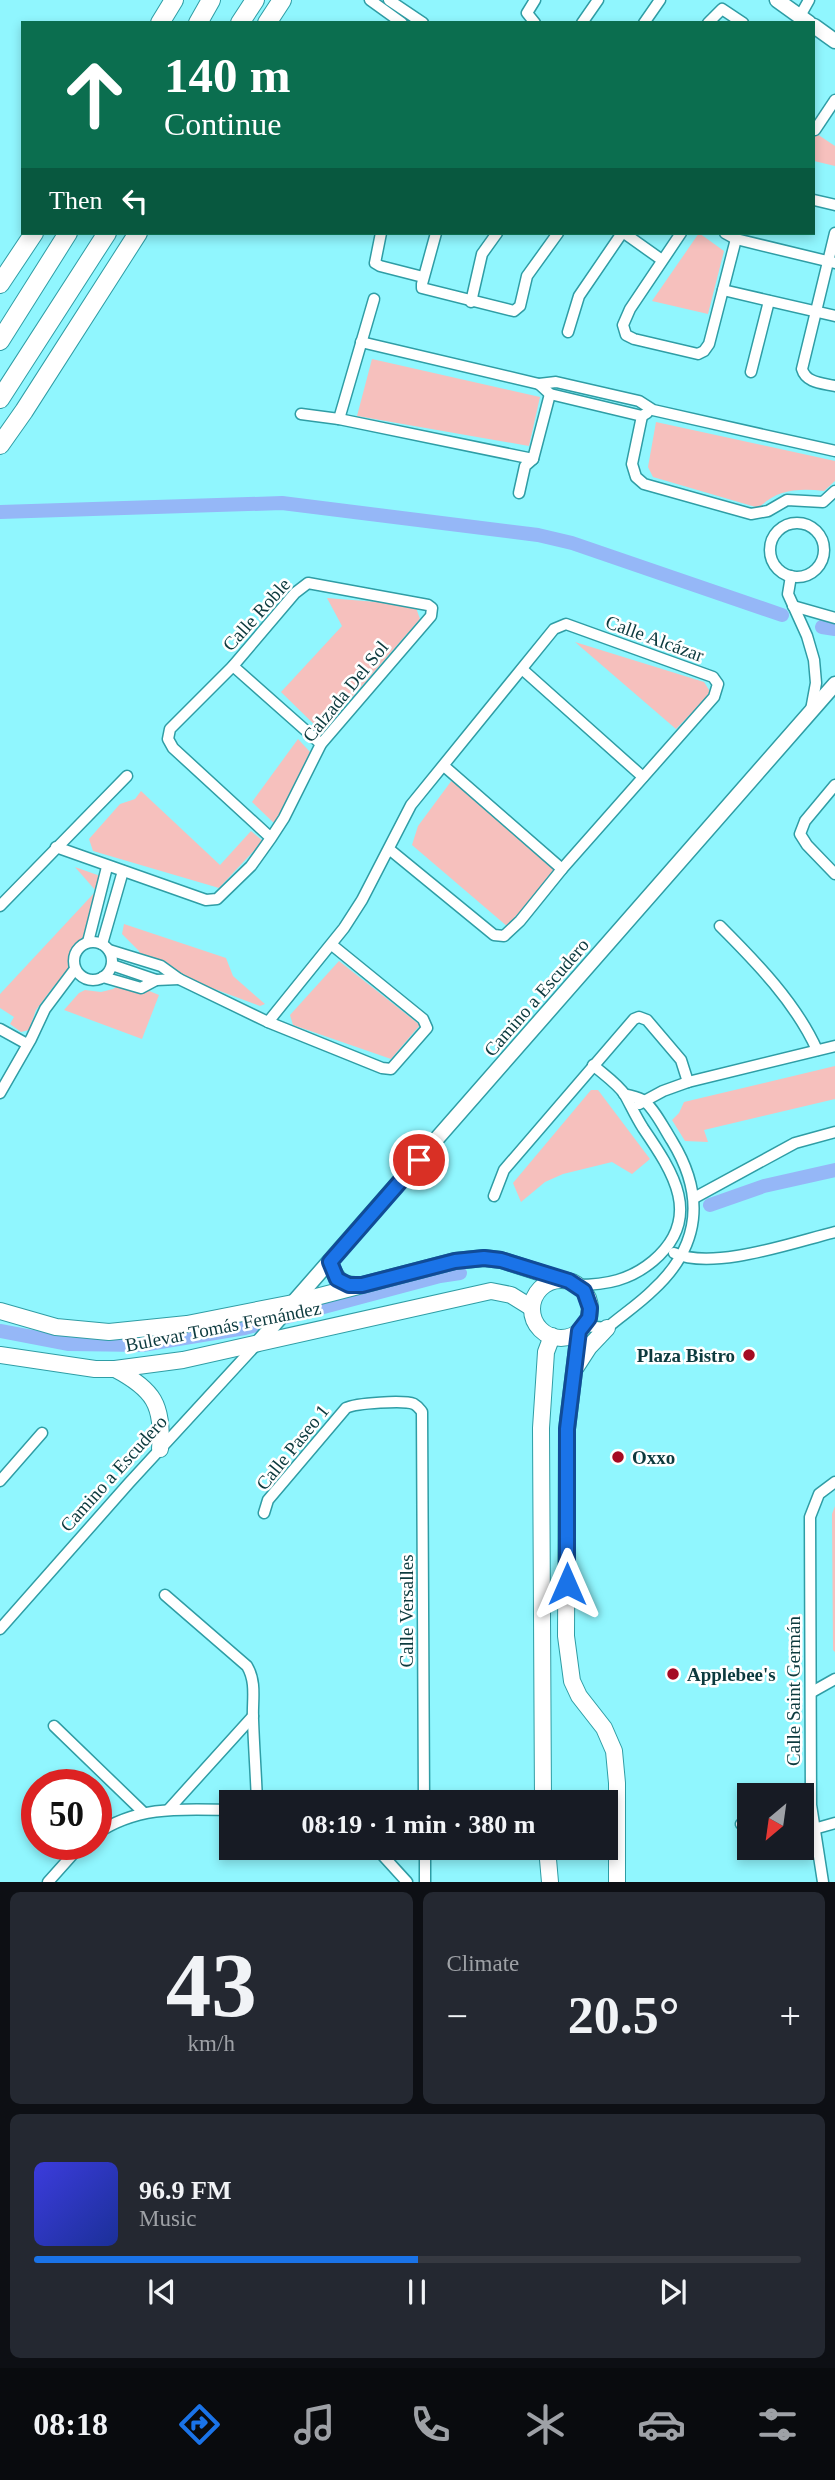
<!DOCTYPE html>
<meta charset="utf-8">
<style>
:root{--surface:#171b24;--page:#242831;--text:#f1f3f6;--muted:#9ea1a6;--line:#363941;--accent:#1a73e8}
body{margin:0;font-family:"Times New Roman",serif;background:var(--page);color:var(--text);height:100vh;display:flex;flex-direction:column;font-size:26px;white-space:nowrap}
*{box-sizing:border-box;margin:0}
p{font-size:23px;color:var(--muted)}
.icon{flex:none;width:38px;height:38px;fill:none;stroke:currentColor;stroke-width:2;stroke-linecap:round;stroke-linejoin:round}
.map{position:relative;height:1882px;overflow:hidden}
.drawer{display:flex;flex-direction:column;gap:10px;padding:10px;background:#0d0f14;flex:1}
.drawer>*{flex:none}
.banner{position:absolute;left:21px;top:21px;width:794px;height:214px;border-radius:0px;box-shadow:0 4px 10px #0003;background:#0b6e4f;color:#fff;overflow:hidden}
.needle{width:46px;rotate:209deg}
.controls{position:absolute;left:737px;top:1783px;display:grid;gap:14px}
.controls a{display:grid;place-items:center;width:77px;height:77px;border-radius:0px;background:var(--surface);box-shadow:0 4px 10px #0003;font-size:35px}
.speed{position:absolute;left:21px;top:1769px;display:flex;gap:14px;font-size:35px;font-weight:700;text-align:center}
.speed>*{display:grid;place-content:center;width:91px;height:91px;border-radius:50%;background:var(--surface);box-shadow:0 4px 10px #0003;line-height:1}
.speed .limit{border:10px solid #d22;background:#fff;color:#111}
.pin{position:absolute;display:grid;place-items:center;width:60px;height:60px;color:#fff;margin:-30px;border:4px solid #fff;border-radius:50%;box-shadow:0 2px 7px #0007}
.me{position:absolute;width:77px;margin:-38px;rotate:0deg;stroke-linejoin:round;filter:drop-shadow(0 0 5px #0008)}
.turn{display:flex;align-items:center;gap:24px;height:147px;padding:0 28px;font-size:32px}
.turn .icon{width:91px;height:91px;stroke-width:2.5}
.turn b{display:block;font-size:49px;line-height:60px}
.then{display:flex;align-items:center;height:66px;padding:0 28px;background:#0003;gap:14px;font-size:26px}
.big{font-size:52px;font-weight:600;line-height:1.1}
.drawer .tile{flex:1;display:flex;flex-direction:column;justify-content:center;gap:10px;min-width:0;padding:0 24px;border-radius:10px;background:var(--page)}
.drawer .dial{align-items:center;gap:0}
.dial b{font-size:91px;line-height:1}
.song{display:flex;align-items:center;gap:21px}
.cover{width:84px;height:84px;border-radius:10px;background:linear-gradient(135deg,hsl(240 70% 55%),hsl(230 70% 35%))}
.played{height:7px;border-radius:4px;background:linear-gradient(90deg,var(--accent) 50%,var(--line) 50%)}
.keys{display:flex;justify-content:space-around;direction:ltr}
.heat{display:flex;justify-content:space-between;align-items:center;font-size:38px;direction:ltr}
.drawer .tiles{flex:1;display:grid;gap:10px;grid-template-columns:1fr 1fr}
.tile:last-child{grid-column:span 2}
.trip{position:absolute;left:219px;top:1790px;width:399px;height:70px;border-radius:0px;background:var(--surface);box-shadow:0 4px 10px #0003;font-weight:600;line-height:70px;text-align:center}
.dock{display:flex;height:112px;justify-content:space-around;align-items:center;background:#090b0e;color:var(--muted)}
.dock .icon{width:49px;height:49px}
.dock .on{color:var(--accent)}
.dock b{font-size:32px;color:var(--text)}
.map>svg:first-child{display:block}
.green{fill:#f6c0bd}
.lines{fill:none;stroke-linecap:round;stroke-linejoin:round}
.canal{stroke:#95b7f7;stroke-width:14}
.minor-casing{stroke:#2f9da5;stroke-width:13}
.tertiary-casing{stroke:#2f9da5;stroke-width:17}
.secondary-casing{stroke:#2f9da5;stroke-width:18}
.primary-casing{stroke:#2f9da5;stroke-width:20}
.trunk-casing{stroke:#2f9da5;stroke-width:20}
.minor{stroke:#fff;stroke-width:10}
.tertiary{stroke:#fff;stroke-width:14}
.secondary{stroke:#fff;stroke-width:16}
.primary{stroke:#fff;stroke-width:18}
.trunk{stroke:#fff;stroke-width:18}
.route-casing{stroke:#114b97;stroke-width:18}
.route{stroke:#1a73e8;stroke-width:12}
.poi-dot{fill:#a50a23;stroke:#fff;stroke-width:2.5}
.labels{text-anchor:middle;stroke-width:5;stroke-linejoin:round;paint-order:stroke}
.street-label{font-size:19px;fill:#0c3a3e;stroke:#fff}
.poi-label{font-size:19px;font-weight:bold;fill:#0c3a3e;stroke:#fff;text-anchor:start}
</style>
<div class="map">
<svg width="835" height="1882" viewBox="0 0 835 1882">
<rect width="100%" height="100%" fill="#90f6fe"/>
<!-- green -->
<g class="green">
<polygon points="814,132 835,146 835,166 814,161"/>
<polygon points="699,233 724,251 708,314 652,301"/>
<polygon points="372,359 540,397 529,446 357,416"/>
<path d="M656 422 835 461V481L824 491C800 488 776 489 759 508L653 477 648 467Z"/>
<polygon points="327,598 415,605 420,619 335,717 327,730 322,732 281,692 342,626"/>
<polygon points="575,642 704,682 711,693 676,729"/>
<polygon points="298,739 311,753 276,825 252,802"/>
<polygon points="455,776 558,868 508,927 412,845 418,826"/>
<polygon points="141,791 220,865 251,831 263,841 219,888 93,851 89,839 120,804 135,799"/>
<polygon points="75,867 103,877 86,939 74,953 70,971 54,986 36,1010 29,1030 21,1032 10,1024 14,1017 0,1008 0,994 96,891"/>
<polygon points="124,924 226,958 233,976 265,1004 260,1006 142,962 139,951 122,934"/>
<polygon points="339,961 420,1025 391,1059 293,1025 290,1015"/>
<polygon points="125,981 159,995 142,1039 64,1010 79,993 85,990 101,992 113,989"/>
<polygon points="835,1066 835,1099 704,1130 708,1142 685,1141 672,1120 679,1113 684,1102"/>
<polygon points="591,1090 598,1090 650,1159 632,1174 612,1162 563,1174 545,1182 521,1202 513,1183"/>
<polygon points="835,1506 835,1652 833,1650 832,1514"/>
</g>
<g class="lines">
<!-- canal -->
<g class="canal">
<polyline points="0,512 282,503 538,535 572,543 782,615"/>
<polyline points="822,627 835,629"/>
<polyline points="710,1205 764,1186 835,1170"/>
<polyline points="0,1331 69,1344 142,1345 245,1328 440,1276 460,1273"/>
</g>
<defs>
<g id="minor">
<polyline points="370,0 402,23"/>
<polyline points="389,0 423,23"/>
<polyline points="535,0 527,13 535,23"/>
<polyline points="800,16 809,0"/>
<polyline points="582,23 598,0"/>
<polyline points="644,23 660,0"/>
<polyline points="708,23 722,9 743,23"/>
<polyline points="815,130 835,100"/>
<polyline points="814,200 835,205"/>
<polyline points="381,233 375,263 380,266 423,277"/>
<polyline points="436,233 422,284 422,288 514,311 520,306 527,276 558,233"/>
<polyline points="624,233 662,260"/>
<polyline points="681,233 630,309 623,325 626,335 634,339 698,354 704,351 709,344 736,239"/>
<polyline points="725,233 736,239 835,263"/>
<path d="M835 233 802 369C806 383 822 383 835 386"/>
<polyline points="723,290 835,316"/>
<polyline points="471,302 482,254 497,233"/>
<polyline points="568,332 579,296 622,233"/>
<polyline points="361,342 539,384 556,382 639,401 653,410 835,451"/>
<polyline points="751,372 769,301"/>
<polyline points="539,384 550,394 642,416 647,413"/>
<polyline points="301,414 339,419 533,459"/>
<polyline points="642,416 632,464 636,477 644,484 751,514 768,511 787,500 823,502 835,491"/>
<polyline points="339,419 374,299"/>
<polyline points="519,493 525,466 533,459 550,394"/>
<circle cx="797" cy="550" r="27"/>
<polyline points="791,576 788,594 807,636 814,660 816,683 811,710"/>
<polyline points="793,606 835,618"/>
<polyline points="233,666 321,744"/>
<polyline points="522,669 643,777"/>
<polyline points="444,766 562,869"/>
<polyline points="835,785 805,821 800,834 807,845 835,874"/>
<polyline points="56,847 206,900 217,899 251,866 271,838 284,818 321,744 431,616 432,608 428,605 308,583 295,593 233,666 170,729 168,739 173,748 271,838"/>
<polyline points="0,906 127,776"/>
<path d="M720 926C756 962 796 1003 817 1050"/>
<circle cx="93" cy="961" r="19"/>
<polyline points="88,942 107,867"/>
<polyline points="102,944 123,871"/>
<polyline points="109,950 161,966 179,979 268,1022 382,1068 391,1069 427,1028 423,1019 332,945"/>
<polyline points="112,965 156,980 179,979"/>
<polyline points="103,977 141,988 156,980"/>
<polyline points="268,1022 344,928 362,900 411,805 554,629 566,624 713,677 718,684 714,697 562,869 520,921 504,936 494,935 389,849"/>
<polyline points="0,1029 27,1044"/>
<polyline points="0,1093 31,1039 45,1009 75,969"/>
<polyline points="639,1104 663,1091 688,1082 835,1046"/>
<polyline points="494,1196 504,1170 634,1019 639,1017 647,1020 681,1060 688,1082"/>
<polyline points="694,1198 795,1143 835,1132"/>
<path d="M674 1253C713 1271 794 1242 835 1232"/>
<path d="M577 1285C607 1285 630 1280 653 1261 704 1218 673 1172 643 1128 636 1117 631 1106 625 1095 618 1084 603 1074 593 1065"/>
<path d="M584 1326 607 1328C622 1315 639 1304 653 1290 701 1246 705 1195 672 1141 665 1130 654 1108 644 1101 639 1097 630 1096 624 1094"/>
<polyline points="0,1481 42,1433"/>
<path d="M264 1513 268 1500 346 1408C356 1403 404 1400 414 1404 419 1407 419 1408 422 1412L424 1802"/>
<path d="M165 1595 247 1666C257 1683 252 1701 253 1720 254 1748 256 1775 257 1802"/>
<polyline points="0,1629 129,1483 256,1345"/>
<polyline points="812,1692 835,1679"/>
<polyline points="54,1726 143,1812"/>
<polyline points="169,1809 253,1716"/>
<polyline points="741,1824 749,1822"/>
<polyline points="814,1829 835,1823"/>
<path d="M96 1834C138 1805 183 1809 231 1810"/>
<polyline points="376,1848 407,1882"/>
<polyline points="425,1848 425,1882"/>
<polyline points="48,1882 82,1844"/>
<polyline points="823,1882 811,1805 810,1517 819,1494 835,1482"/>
</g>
<g id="tertiary">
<polyline points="777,0 809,23"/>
<polyline points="814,26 835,41"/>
<polyline points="257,1344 835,684"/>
</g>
<g id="secondary">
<path d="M330 1262C335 1277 340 1285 356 1285"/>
<circle cx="561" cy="1309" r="29"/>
<polyline points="0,1311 56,1327 109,1332 187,1324 293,1303 455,1261 484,1258 501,1260 560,1279"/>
<polyline points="579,1331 567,1429 566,1636 572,1681 579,1696 604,1728 614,1751 617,1783 617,1882"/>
<polyline points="0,1355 95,1369 115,1369 183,1360 491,1291 511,1295 532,1308"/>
<polyline points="576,1367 589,1347 607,1328"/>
<path d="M115 1369C153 1389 164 1405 160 1449"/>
<polyline points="543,1802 541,1428 546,1352 552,1336"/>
<polyline points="547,1848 550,1882"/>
</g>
<g id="primary">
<polyline points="160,23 174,0"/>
<polyline points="267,23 282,0"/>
<polyline points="0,284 34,233"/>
<polyline points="0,445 24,411 138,233"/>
</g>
<g id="trunk">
<polyline points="198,23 211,0"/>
<polyline points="240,23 255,0"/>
<polyline points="0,341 68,233"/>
<polyline points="0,399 107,233"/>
</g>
</defs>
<!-- minor casing -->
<use href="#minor" class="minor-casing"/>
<!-- tertiary casing -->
<use href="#tertiary" class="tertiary-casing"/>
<!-- secondary casing -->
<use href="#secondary" class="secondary-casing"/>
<!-- primary casing -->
<use href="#primary" class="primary-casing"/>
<!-- trunk casing -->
<use href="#trunk" class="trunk-casing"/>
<!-- minor -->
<use href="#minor" class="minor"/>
<!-- tertiary -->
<use href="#tertiary" class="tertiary"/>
<!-- secondary -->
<use href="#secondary" class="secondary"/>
<!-- primary -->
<use href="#primary" class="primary"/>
<!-- trunk -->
<use href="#trunk" class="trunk"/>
</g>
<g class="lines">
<defs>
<polyline id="route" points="419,1160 330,1262 337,1279 349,1285 362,1285 455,1261 484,1258 501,1260 569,1281 584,1291 590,1308 589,1318 579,1331 567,1429 567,1584"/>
</defs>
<!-- route casing -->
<use href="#route" class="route-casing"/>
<!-- route -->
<use href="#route" class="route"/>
</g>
<!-- markers -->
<g class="poi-dot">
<circle cx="749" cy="1355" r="7"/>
<circle cx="618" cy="1457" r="7"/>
<circle cx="673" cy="1674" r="7"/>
</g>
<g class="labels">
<!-- street labels -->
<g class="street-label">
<text transform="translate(256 614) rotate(-48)" y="7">Calle Roble</text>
<text transform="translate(655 638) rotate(20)" y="7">Calle Alcázar</text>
<text transform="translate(345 691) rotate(-51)" y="7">Calzada Del Sol</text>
<text transform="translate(536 997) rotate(-49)" y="7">Camino a Escudero</text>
<text transform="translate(223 1326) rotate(-11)" y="7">Bulevar Tomás Fernández</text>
<text transform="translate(292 1447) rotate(-51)" y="7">Calle Paseo 1</text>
<text transform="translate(113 1473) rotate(-48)" y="7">Camino a Escudero</text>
<text transform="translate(406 1611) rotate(-90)" y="7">Calle Versalles</text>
<text transform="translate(793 1691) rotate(-90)" y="7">Calle Saint Germán</text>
</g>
<!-- poi labels -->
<g class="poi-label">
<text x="735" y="1362" text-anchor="end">Plaza Bistro</text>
<text x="632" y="1464">Oxxo</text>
<text x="687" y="1681">Applebee's</text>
</g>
</g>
</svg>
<div class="controls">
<a><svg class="needle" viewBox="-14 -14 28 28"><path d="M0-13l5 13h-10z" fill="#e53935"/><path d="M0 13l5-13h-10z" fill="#9ea1a6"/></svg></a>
</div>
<div class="speed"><div class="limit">50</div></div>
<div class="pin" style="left:419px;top:1160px;background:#d93025"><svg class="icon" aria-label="arrive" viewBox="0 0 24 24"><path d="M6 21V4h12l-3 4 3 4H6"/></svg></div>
<svg class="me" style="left:567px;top:1584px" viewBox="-20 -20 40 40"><path d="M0-17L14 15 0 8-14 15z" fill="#1a73e8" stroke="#fff" stroke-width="4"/></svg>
<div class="trip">08:19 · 1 min · 380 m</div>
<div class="banner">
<div class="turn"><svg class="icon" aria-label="ahead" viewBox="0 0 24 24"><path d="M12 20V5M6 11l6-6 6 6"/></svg><div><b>140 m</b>Continue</div></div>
<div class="then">Then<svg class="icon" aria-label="left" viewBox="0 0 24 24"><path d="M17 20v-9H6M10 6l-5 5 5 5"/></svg></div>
</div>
</div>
<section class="drawer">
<div class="tiles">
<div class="tile dial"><b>43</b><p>km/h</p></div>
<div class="tile"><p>Climate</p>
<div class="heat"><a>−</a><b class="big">20.5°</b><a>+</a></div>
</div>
<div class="tile">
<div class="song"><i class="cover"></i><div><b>96.9 FM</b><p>Music</p></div></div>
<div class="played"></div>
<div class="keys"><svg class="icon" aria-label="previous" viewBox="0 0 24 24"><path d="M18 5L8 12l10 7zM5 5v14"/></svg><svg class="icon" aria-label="pause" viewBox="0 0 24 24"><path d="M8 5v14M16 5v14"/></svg><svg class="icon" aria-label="next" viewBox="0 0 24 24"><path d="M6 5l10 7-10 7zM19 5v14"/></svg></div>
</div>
</div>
</section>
<nav class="dock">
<b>08:18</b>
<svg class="icon on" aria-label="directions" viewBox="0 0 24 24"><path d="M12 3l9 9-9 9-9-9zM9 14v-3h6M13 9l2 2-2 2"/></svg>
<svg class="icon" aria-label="music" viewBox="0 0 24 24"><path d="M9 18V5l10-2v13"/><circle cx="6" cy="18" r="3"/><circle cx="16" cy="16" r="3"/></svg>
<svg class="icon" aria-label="phone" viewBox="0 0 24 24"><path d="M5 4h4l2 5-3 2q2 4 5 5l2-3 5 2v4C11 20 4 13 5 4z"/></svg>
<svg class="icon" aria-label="climate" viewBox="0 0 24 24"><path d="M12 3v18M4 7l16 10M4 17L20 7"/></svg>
<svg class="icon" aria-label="car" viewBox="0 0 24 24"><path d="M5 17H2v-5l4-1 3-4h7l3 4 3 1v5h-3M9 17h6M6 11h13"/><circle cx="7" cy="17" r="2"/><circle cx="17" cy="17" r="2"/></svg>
<svg class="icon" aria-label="filters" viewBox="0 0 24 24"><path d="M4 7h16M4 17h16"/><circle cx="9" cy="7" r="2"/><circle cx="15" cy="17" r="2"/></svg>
</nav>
